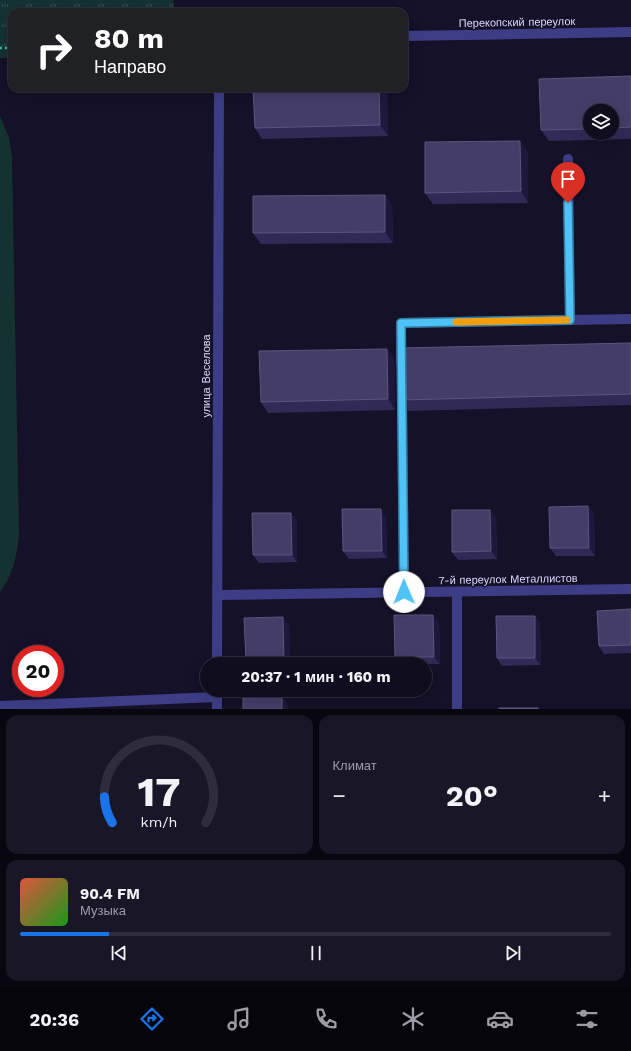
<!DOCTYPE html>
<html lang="ru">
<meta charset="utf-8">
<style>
:root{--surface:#0f0d1e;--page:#181627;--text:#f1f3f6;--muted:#9b9ca4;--line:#2f2d3c;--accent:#1a73e8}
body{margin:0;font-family:"Work Sans",sans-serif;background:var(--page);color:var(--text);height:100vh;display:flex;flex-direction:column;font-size:15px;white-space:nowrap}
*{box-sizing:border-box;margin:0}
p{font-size:13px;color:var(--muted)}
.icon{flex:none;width:22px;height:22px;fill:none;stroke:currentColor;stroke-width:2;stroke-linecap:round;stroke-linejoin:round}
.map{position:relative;height:709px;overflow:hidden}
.drawer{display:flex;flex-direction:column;gap:6px;padding:6px;background:#080710;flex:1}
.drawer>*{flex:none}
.banner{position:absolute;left:8px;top:8px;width:400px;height:84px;border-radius:12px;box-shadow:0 4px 16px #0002,0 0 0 1px var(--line);background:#202124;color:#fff;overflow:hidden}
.buttons{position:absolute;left:583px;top:104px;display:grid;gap:8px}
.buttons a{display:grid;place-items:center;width:36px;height:36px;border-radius:50%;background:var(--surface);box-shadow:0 4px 16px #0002,0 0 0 1px var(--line);font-size:20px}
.speed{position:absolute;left:12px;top:645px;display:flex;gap:8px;font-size:20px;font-weight:700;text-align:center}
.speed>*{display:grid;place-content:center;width:52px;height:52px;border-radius:50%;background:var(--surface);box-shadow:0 4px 16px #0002,0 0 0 1px var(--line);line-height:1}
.speed .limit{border:6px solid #d22;background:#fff;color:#111}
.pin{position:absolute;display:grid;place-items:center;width:34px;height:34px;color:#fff;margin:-41px -17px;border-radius:50% 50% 50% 0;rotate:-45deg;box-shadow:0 0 4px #0007}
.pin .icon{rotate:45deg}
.me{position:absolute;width:44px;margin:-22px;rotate:359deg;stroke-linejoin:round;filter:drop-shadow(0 0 3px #0008)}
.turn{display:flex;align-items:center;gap:14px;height:84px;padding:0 20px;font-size:18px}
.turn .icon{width:52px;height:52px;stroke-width:2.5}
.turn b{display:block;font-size:28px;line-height:34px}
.big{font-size:30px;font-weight:700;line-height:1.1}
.drawer .card{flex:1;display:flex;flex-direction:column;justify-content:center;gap:6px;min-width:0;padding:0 14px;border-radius:12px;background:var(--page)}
.drawer .dial{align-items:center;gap:0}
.dial svg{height:104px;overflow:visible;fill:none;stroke:var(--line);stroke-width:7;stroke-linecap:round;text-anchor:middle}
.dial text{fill:var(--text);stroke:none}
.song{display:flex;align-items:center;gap:12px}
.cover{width:48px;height:48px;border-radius:6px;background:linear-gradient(135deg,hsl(10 70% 55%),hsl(120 70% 35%))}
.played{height:4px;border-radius:2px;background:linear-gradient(90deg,var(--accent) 15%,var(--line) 15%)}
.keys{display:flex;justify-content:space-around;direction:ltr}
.heat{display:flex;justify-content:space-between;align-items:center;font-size:22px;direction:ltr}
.drawer .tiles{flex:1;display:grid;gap:6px;grid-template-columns:1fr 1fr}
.card:last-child{grid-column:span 2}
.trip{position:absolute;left:200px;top:657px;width:232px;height:40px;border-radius:20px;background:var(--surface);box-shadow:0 4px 16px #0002,0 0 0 1px var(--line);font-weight:700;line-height:40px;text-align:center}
.dock{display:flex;height:64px;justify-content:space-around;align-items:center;background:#06050c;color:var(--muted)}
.dock .icon{width:28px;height:28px}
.dock .selected{color:var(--accent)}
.dock b{font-size:18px;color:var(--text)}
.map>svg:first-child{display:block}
.grass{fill:url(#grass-tufts)}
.pitch{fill:#143230}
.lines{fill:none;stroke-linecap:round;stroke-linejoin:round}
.path{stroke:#33b8ab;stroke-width:2.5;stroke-dasharray:2 3;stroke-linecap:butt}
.minor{stroke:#3d3d86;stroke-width:10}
.wall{fill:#322a56;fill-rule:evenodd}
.shaded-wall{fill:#1e183c}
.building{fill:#443d68;stroke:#5c557f}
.route-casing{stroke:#337fa1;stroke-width:10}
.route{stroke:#4fc3f7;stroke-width:7}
.slow{stroke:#f59e0b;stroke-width:7}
.labels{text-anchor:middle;stroke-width:3;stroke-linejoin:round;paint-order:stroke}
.street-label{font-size:11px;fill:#dcd9fe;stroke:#141128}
</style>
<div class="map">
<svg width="631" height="709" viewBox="0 0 631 709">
<defs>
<pattern id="grass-tufts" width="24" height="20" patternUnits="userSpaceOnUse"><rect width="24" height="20" fill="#143230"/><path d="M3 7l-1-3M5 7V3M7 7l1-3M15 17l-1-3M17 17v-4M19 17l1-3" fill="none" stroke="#364f4f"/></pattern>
</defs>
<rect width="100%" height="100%" fill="#141128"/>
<!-- grass -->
<polygon class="grass" points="0,0 173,0 174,12 12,12 12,58 0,58"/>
<!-- pitch -->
<path class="pitch" d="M0 116 9 138 12 157 19 535C17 555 13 575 0 592Z"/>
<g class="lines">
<!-- path -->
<polyline class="path" points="0,48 12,48"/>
<!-- minor -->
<g class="minor">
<polyline points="404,36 631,32"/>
<polyline points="568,159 570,320 631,319"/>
<polyline points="401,362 401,323 570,320"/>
<polyline points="402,388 404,592"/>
<polyline points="218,595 631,589"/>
<polyline points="217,664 219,88"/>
<polyline points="0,706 217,697"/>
<polyline points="217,709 217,690"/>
<polyline points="457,709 457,592"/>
</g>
</g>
<!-- wall -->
<g class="wall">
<path d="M631 76V139L549 141 541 130ZM590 111H612V133H590Z"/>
<polygon points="253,88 387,88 388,136 262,139 255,128"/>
<polygon points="528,152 528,203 433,204 425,193"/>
<polygon points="385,195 392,206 393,243 261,244 253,233"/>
<polygon points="631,343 631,405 408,411 401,400"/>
<polygon points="395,360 395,410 268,413 261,402"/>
<polygon points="588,506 594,514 595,556 556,556 550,548"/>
<polygon points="386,517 387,558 349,559 343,551"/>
<polygon points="496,517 497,559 458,560 452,552"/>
<polygon points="297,520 297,562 259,563 253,555"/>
<polygon points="631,609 631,653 604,654 599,646"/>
<polygon points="535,616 540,623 541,665 502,666 497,658"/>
<polygon points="439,622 440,664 400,664 395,657"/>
<polygon points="289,625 290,664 248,664 246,660"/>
</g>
<!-- shaded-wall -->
<g class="shaded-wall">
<polygon points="379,88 387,88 388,136 380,125"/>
<polygon points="520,141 528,152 528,203 521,191"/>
<polygon points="385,195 392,206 393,243 385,232"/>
<polygon points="387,349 395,360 395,410 388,399"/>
<polygon points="588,506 594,514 595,556 589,548"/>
<polygon points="381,509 386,517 387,558 382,551"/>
<polygon points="490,510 496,517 497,559 491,551"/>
<polygon points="291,513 297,520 297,562 292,555"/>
<polygon points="433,615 439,622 440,664 434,657"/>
<polygon points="535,616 540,623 541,665 535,658"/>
<polygon points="283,617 289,625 290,664 287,664 284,659"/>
<polygon points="282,697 288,705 288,709 282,709"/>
</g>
<!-- building -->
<g class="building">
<polygon points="631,76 631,127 612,128 612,111 590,111 590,129 541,130 539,79"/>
<polygon points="253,88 379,88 380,125 255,128"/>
<polygon points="520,141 521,191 425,193 425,142"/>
<polygon points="385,195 385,232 253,233 253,196"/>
<polygon points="631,343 631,394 401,400 400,348"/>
<polygon points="387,349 388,399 261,402 259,351"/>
<polygon points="588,506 589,548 550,548 549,507"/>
<polygon points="342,509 381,509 382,551 343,551"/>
<polygon points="452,510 490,510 491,551 452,552"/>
<polygon points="252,513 291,513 292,555 253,555"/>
<polygon points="631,609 631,645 599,646 597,611"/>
<polygon points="394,615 433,615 434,657 395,657"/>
<polygon points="496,616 535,616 535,658 497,658"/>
<polygon points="283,617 284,659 246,660 244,618"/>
<polygon points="282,697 282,709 243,709 243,698"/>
<rect x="499" y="708" width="39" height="1"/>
</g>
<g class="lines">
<defs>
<polyline id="route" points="404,592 401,323 570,320 568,203"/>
</defs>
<!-- route casing -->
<use href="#route" class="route-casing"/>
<!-- route -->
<use href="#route" class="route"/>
<!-- slow -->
<polyline class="slow" points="456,322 567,320"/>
</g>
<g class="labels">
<!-- street labels -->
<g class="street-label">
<text transform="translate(517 22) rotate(-1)" y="4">Перекопский переулок</text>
<text transform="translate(206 376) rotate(-90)" y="4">улица Веселова</text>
<text transform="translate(508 579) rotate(-1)" y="4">7-й переулок Металлистов</text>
</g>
</g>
</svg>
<div class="buttons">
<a><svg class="icon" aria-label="layers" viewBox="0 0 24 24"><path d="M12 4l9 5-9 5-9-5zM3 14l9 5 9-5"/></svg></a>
</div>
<div class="speed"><div class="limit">20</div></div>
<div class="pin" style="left:568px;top:203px;background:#d93025"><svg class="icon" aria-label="arrive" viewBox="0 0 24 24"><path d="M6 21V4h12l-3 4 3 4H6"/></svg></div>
<svg class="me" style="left:404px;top:592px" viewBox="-20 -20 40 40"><circle r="19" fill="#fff"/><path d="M0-13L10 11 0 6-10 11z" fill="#4fc3f7"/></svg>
<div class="trip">20:37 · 1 мин · 160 m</div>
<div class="banner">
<div class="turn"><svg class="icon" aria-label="right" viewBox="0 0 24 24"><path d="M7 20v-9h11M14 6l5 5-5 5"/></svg><div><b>80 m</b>Направо</div></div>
</div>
</div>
<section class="drawer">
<div class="tiles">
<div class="card dial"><svg viewBox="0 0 100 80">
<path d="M14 69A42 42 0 1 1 86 69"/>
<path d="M14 69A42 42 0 0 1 8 49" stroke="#1a73e8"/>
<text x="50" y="56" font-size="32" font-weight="700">17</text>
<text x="50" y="72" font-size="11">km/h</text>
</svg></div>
<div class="card"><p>Климат</p>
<div class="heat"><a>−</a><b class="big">20°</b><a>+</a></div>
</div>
<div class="card">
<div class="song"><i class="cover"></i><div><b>90.4 FM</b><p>Музыка</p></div></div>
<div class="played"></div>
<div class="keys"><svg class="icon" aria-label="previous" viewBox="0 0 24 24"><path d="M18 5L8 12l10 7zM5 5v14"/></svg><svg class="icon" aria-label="pause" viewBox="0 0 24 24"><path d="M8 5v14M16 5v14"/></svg><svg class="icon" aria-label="next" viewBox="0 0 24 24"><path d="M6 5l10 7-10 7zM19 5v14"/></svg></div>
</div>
</div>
</section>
<nav class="dock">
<b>20:36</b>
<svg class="icon selected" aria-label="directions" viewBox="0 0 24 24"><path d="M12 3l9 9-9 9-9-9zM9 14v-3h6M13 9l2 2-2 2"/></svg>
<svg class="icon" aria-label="music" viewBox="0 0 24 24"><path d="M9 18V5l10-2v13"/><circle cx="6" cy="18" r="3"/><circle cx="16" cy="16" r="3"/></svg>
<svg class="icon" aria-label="phone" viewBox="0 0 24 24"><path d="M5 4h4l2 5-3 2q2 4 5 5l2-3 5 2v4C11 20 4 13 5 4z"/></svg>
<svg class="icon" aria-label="climate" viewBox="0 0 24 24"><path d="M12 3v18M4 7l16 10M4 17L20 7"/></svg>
<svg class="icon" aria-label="car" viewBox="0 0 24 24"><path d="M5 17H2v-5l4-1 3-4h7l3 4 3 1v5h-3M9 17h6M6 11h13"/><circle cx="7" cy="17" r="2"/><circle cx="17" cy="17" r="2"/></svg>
<svg class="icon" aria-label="filters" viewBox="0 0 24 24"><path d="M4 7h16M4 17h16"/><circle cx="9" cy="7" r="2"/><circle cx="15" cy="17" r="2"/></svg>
</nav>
